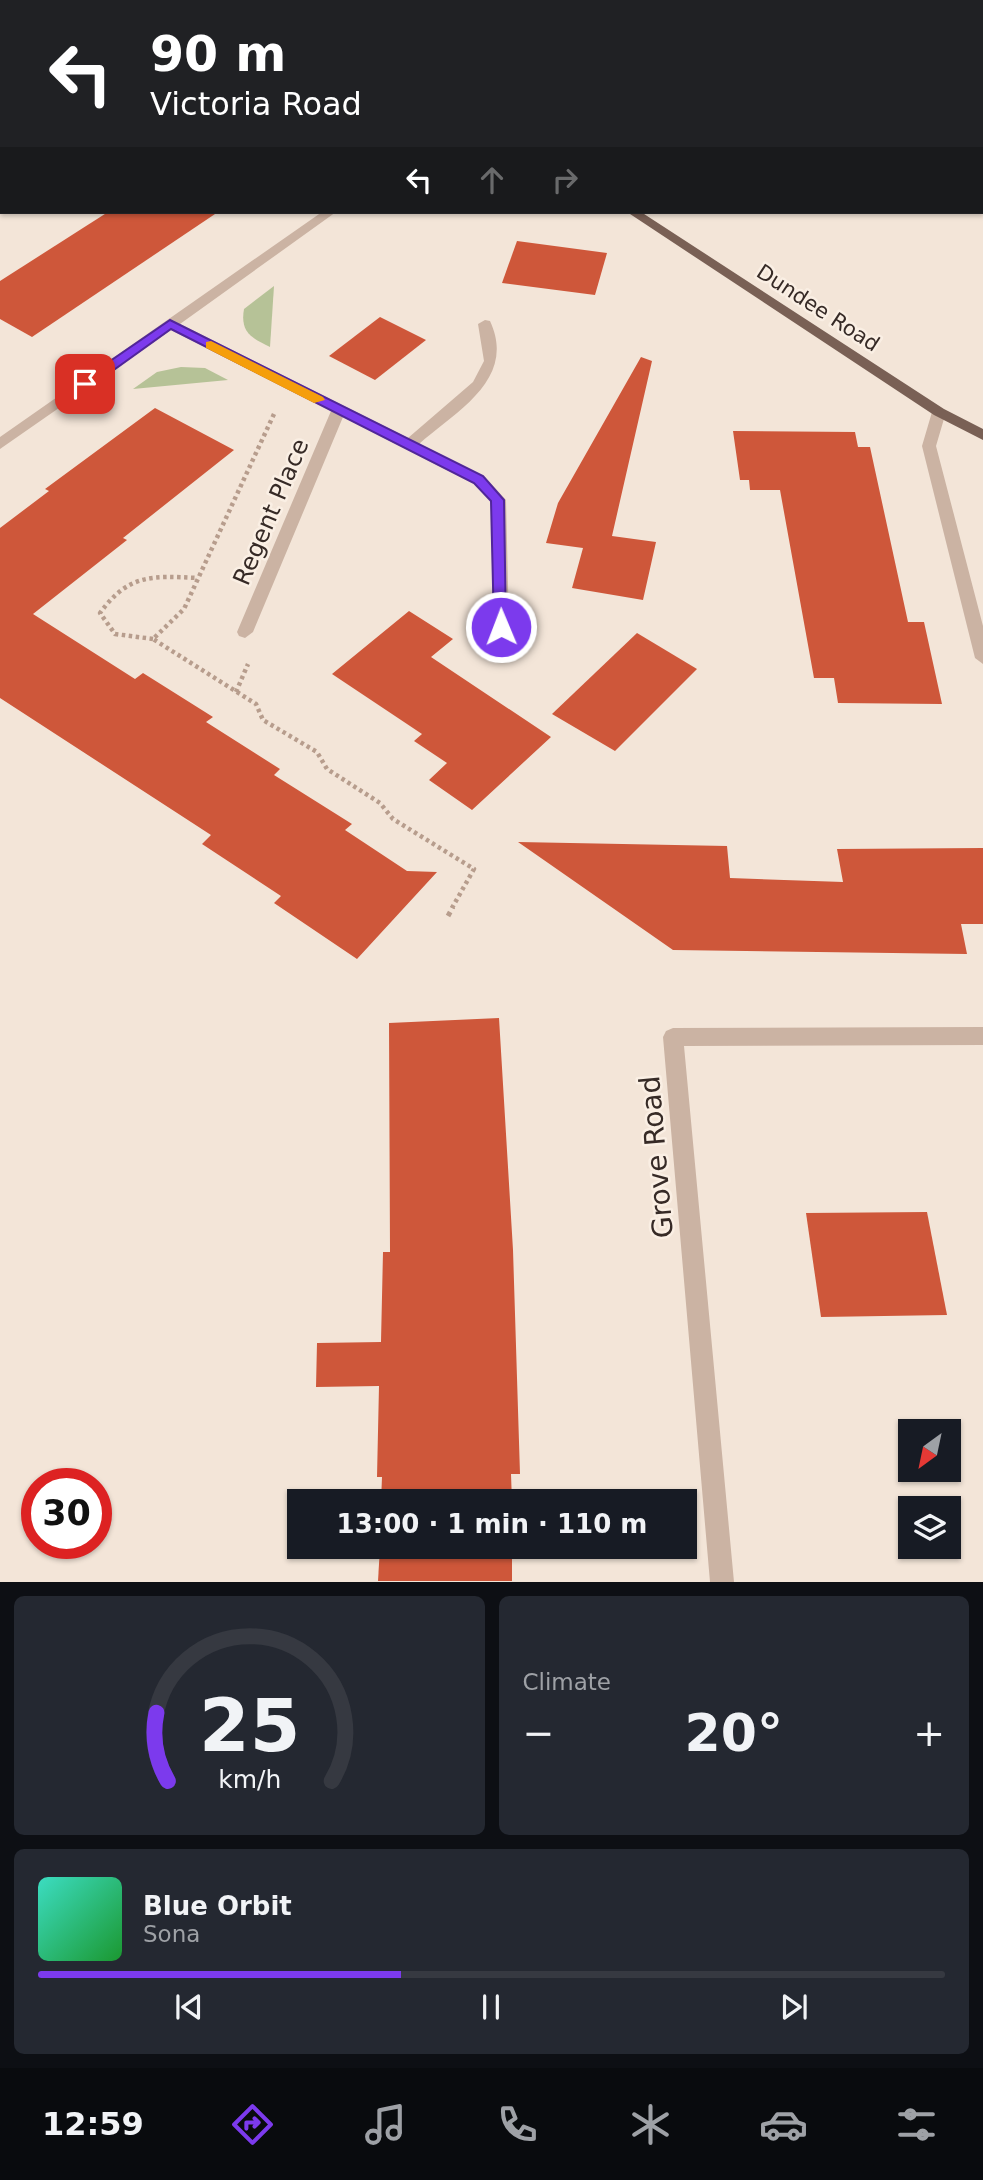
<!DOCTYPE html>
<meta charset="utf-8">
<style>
:root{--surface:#171b24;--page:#242831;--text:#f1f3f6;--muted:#9ea1a6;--line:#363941;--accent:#7c3aed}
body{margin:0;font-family:"DejaVu Sans",sans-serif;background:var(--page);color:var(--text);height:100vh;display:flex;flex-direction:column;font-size:26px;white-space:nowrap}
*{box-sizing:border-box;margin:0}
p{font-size:23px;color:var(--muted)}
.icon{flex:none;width:38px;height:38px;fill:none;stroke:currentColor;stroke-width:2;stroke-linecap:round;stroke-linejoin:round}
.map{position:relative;height:1582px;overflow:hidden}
.side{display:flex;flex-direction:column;gap:14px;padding:14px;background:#0d0f14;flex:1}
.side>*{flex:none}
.top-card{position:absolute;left:0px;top:0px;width:984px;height:214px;box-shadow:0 2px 5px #0004;background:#202124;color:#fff;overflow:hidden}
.needle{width:46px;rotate:213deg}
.buttons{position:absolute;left:898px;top:1419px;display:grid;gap:14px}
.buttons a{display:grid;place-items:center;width:63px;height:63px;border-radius:0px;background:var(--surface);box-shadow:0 2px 5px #0004;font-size:35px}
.speed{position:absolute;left:21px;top:1468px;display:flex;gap:14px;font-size:35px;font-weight:700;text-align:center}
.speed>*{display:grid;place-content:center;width:91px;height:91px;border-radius:50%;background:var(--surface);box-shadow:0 2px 5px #0004;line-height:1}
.speed .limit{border:10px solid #d22;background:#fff;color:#111}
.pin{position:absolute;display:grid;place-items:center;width:60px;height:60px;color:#fff;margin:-30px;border-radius:14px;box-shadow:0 4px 10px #0006}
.me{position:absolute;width:77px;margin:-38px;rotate:359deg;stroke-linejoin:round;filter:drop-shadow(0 0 5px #0008)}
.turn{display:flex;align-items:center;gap:24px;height:147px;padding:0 35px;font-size:32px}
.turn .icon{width:91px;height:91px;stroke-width:2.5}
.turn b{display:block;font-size:49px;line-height:60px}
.lanes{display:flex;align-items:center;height:66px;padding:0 35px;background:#0003;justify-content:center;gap:35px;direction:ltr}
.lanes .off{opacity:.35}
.big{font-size:52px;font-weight:600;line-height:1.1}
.side .widget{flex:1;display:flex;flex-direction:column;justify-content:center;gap:10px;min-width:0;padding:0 24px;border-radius:10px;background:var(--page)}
.side .dial{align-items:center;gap:0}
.dial svg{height:182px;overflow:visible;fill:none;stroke:var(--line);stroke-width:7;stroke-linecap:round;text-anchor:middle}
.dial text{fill:var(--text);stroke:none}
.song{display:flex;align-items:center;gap:21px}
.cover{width:84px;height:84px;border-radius:10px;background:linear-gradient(135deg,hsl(170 70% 55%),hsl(130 70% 35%))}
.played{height:7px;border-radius:4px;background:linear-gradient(90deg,var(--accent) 40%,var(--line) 40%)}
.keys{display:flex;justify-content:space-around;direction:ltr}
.heat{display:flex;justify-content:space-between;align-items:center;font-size:38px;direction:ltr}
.side .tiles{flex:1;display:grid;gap:14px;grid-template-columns:1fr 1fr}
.widget:last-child{grid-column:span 2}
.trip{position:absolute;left:287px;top:1489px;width:410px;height:70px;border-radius:0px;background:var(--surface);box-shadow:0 2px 5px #0004;font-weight:600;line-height:70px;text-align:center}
.tabs{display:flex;height:112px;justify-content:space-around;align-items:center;background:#090b0e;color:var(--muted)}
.tabs .icon{width:49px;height:49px}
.tabs .active{color:var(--accent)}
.tabs b{font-size:32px;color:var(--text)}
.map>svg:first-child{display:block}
.green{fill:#b6c297}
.building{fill:#ce573a}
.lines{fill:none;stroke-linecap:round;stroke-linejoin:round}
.path-far2{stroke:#b79d8d;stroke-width:3.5;stroke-dasharray:2.5 2.5;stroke-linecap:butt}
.path-far1{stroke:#b79d8d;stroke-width:4.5;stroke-dasharray:3.5 3.5;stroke-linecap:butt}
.path{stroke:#b79d8d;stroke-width:5;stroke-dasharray:4.5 4.5;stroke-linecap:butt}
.minor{fill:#cbb3a3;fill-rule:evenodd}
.major{fill:#796055;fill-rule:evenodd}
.rail{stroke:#362a26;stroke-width:3.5;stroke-dasharray:1 3.5;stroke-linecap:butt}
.route{fill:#7c3aed;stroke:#51269a;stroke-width:2}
.slow{fill:#f59e0b}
.labels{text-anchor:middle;stroke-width:5;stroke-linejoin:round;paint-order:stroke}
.far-street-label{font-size:21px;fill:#362a26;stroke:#faefe4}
.street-label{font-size:24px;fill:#362a26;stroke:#faefe4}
.near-street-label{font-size:28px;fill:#362a26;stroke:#faefe4}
</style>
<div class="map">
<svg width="983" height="1582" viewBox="0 0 983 1582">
<rect width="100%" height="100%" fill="#f3e5d8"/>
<!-- green -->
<g class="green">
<path d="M274 286 270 347C251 338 240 332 244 309Z"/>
<polygon points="181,367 205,368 228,380 133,389 157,372"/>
</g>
<!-- building -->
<g class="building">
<polygon points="108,212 218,212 32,337 0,319 0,281"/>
<polygon points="517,241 607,253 595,295 502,283"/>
<polygon points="380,317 426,340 375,380 329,356"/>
<polygon points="641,357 652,361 612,536 656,542 643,600 572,588 583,548 546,543 558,503"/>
<polygon points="155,408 234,450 123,538 127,540 33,614 135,679 143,673 213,717 206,722 280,769 274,775 352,824 345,830 407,871 437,872 357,959 274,903 281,896 202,844 211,835 0,698 0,528 49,491 45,489"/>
<polygon points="733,431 855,432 858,447 870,447 908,622 924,622 942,704 838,703 834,678 814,678 780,490 750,490 749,480 740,480"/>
<polygon points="409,611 453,639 431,657 551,737 472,810 429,780 447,763 414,741 422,734 332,674"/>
<polygon points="637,633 697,669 615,751 552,714"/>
<polygon points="518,842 727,846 730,878 843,882 837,849 983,848 983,924 961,924 967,954 673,950"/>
<polygon points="499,1018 513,1250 520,1474 511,1474 512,1502 381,1502 382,1477 377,1477 379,1386 316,1387 317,1343 381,1342 383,1252 390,1252 389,1023"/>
<polygon points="927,1212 947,1315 821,1317 806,1213"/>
<polygon points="380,1547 512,1547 512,1581 378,1581"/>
</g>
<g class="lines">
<!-- path-far2 -->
<polyline class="path-far2" points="832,0 835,2"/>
<!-- path-far1 -->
<g class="path-far1">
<polyline points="274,414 184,609 153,639 256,704 263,720 317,752 327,769 380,803 393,819 474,869 452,908"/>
<path d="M153 639 115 634 100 613C129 573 153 576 198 578"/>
<polyline points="236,692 248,664"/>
</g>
<!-- path -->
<polyline class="path" points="448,916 453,907"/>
<!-- minor -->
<g class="minor">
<polygon points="611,0 621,0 622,2 611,2"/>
<path d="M322 212H336L180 324 408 438 473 382 484 361 478 324 485 320 490 321C517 379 457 411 419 444L484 476 506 500 509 627 507 631 501 633 493 627 491 501 474 484 343 417 253 632 245 638 239 636 237 632 331 411 171 330 0 449V437Z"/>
<polygon points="939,407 946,412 936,446 983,626 983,664 975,658 922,446 932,412"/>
<polygon points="983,1027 983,1045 684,1046 734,1582 710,1582 663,1037 666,1031 673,1028"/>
</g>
<!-- major -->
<g class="major">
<polygon points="252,0 266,0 267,2 253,2"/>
<polygon points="627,212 641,212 944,409 983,429 983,440 934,415"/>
</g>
<!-- rail -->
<g class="rail">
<polyline points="422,0 428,2"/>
<polyline points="462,0 468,2"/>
</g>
</g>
<!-- route -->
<polygon class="route" points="170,320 483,476 504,500 506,630 496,630 494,627 491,501 474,483 171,329 90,387 81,387 81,381"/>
<!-- slow -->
<polygon class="slow" points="211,341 323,397 325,400 314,403 206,348 206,342"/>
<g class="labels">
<!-- far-street labels -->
<g class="far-street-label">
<text transform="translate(818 308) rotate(33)" y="7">Dundee Road</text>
</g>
<!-- street labels -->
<g class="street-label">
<text transform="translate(271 512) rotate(-67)" y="8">Regent Place</text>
</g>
<!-- near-street labels -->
<g class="near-street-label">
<text transform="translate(656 1157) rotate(-95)" y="10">Grove Road</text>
</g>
</g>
</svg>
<div class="buttons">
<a><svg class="needle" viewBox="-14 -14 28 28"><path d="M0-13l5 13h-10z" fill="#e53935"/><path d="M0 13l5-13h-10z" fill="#9ea1a6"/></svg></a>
<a><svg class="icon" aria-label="layers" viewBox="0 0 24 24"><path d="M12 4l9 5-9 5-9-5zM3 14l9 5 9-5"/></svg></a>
</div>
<div class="speed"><div class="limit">30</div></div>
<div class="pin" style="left:85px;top:384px;background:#d93025"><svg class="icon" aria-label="arrive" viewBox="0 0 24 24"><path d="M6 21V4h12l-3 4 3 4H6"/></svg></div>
<svg class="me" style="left:501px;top:627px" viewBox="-20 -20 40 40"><circle r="17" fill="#7c3aed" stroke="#fff" stroke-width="3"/><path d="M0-11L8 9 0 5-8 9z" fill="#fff"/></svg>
<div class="trip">13:00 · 1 min · 110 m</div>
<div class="top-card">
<div class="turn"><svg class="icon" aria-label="left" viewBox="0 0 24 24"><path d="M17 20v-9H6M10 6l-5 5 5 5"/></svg><div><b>90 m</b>Victoria Road</div></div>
<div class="lanes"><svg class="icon" aria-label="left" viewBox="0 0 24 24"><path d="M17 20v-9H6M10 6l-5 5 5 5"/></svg><svg class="icon off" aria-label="ahead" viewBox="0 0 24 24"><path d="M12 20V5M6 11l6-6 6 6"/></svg><svg class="icon off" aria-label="right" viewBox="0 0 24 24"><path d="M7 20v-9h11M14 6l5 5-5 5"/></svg></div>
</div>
</div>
<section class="side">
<div class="tiles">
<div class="widget dial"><svg viewBox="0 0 100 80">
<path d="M14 69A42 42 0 1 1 86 69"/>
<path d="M14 69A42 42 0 0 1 9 39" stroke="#7c3aed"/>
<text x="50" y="56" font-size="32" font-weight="700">25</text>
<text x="50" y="72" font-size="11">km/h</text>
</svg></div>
<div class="widget"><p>Climate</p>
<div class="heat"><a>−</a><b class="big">20°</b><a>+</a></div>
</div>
<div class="widget">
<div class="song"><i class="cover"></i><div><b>Blue Orbit</b><p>Sona</p></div></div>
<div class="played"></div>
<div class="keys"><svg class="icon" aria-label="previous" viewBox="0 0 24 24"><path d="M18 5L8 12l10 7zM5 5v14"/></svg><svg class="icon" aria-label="pause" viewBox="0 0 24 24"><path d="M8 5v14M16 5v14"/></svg><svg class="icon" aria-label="next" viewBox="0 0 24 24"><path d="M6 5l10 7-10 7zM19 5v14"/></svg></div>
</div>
</div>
</section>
<nav class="tabs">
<b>12:59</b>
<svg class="icon active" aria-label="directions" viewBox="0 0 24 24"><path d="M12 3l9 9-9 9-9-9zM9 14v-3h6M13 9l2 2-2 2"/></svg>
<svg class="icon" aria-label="music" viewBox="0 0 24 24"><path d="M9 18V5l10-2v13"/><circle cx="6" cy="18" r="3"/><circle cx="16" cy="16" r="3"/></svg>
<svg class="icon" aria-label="phone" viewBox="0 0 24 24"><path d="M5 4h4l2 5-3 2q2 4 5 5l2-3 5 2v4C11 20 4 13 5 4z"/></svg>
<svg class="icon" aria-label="climate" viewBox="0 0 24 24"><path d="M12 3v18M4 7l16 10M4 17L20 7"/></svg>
<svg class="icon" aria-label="car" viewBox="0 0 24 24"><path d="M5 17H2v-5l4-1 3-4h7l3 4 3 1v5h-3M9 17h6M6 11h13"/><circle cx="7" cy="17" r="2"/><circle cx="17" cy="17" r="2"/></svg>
<svg class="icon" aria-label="filters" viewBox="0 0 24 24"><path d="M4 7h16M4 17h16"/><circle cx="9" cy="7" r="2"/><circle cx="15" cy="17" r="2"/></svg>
</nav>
